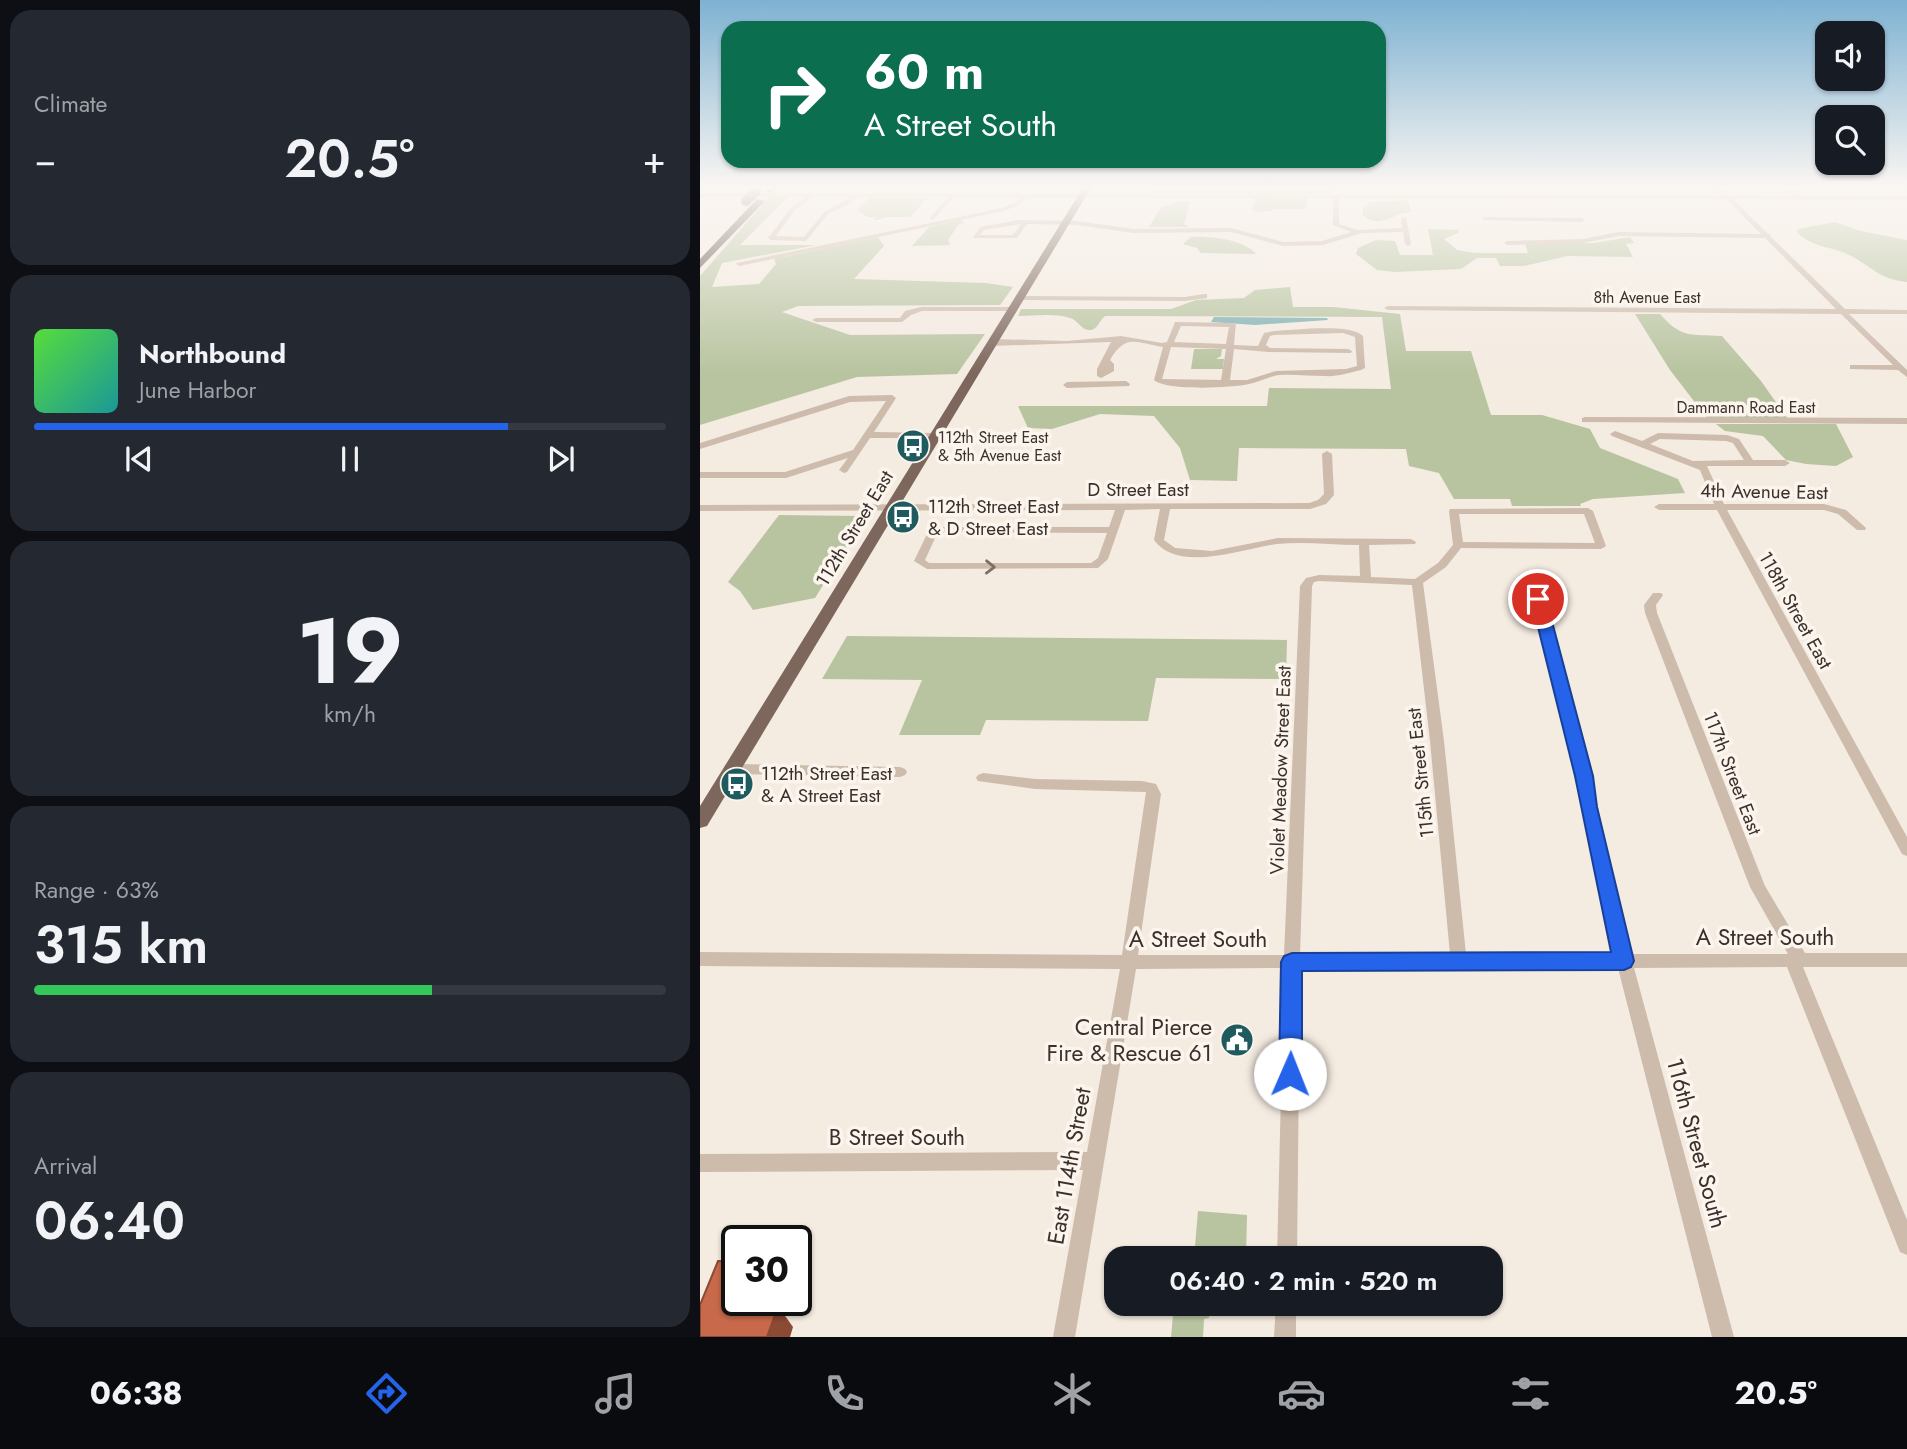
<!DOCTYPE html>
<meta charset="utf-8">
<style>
:root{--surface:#171b24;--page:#242831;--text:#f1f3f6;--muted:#9ea1a6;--line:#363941;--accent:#2563eb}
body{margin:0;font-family:Jost,sans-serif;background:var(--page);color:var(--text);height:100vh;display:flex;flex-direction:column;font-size:26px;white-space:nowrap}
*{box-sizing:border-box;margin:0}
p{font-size:23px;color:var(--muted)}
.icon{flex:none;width:38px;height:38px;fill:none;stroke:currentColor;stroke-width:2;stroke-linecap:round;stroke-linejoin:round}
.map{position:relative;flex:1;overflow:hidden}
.details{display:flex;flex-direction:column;gap:10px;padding:10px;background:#0d0f14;width:700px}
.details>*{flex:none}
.top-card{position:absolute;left:21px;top:21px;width:665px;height:147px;border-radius:21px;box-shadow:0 2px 5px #0004;background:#0b6e4f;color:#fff;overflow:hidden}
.fabs{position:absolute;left:1115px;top:21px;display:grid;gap:14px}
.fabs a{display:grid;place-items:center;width:70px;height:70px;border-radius:14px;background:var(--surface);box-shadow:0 2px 5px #0004;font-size:35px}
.speed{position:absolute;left:21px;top:1225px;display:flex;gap:14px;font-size:35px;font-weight:700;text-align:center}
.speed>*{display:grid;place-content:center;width:91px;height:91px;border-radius:50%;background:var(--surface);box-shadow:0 2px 5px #0004;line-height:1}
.speed .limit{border:4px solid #111;border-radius:10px;background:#fff;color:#111}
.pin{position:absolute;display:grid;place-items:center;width:60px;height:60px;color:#fff;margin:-30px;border:4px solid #fff;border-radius:50%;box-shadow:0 2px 7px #0007}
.me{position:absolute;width:77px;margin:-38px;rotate:1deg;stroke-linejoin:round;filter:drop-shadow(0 0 5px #0008)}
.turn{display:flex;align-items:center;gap:24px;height:147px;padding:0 28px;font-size:32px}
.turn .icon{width:91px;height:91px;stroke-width:2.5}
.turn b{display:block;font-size:49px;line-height:60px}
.big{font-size:52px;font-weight:600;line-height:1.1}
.details .widget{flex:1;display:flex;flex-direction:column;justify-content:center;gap:10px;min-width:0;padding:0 24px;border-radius:21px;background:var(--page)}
.details .dial{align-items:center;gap:0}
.dial b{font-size:91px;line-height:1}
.song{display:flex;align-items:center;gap:21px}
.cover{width:84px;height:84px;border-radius:10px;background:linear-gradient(135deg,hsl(110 70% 55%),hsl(180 70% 35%))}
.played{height:7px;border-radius:4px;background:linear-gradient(90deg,var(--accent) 75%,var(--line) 75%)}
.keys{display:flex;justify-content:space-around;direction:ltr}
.heat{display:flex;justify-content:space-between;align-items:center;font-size:38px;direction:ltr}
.charge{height:10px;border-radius:5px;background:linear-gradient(90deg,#34c759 63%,var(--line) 0)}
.trip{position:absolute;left:404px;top:1246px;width:399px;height:70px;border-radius:21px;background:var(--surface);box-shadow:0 2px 5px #0004;font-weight:600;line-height:70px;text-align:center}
.tabs{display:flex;height:112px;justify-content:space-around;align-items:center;background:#090b0e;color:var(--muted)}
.tabs .icon{width:49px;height:49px}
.tabs .selected{color:var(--accent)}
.tabs b{font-size:32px;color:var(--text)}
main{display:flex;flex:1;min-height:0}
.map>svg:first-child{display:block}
.green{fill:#b8c4a0}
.water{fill:#7fb0b2}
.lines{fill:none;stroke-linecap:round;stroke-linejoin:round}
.minor{fill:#cdbbac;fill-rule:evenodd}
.major{fill:#7d675c;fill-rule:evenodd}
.highway{fill:#5c4a42;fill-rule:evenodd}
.highway-bridge{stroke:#5c4a42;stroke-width:10}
.shaded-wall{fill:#8c4a34}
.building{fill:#c8694b;stroke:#8c4a34;stroke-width:2}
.oneway{stroke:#7d6f65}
.route{fill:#2563eb;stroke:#184099;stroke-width:2}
.labels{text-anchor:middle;stroke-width:7;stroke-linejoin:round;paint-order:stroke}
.far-street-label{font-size:16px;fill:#3b302b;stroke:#fbf5ee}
.far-poi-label{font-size:16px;fill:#3b302b;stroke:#fbf5ee;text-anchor:start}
.street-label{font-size:19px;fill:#3b302b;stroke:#fbf5ee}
.poi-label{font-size:19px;fill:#3b302b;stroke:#fbf5ee;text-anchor:start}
.near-street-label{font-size:23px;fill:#3b302b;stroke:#fbf5ee}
.near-poi-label{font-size:23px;fill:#3b302b;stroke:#fbf5ee;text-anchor:end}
</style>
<main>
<section class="details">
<div class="widget"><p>Climate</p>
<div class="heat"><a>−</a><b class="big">20.5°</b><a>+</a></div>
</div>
<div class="widget">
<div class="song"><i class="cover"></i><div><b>Northbound</b><p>June Harbor</p></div></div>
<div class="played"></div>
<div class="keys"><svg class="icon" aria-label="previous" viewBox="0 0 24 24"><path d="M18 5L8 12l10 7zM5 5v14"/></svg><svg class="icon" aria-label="pause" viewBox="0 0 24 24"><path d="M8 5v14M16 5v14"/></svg><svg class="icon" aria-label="next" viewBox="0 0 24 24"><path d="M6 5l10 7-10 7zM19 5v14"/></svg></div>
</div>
<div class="widget dial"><b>19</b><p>km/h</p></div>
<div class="widget"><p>Range · 63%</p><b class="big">315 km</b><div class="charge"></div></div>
<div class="widget"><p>Arrival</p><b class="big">06:40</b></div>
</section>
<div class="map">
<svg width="1207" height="1337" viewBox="0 0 1207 1337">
<rect width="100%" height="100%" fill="#f4ebe1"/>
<!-- green -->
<g class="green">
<polygon points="457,186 630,186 630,194 456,194 454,193"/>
<polygon points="69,197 88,197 40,245 117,245 22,263 12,287 59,284 76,264 74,259 178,237 184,246 154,279 286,283 313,287 300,305 98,306 82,312 150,335 285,334 257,374 157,377 0,425 0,276"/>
<polygon points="169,198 227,198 210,217 188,217 176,220 173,218 184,217 168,217 157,210"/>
<polygon points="554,198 607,198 607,209 574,209 572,211 555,212 551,208 555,203"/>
<path d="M708 200 711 211C706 214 699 213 695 216 684 221 673 225 663 215V208L670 202Z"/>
<polygon points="481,201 490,202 484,224 489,227 449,227 461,207"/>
<polygon points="260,220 265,223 259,224 248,240 250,245 212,246 229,227"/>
<path d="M1135 222 1161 231 1207 240V282C1175 278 1173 266 1147 254 1129 246 1111 247 1097 232L1098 229Z"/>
<polygon points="728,229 759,230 758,233 744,239 757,250 775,253 828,253 825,243 894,243 930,237 934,243 926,244 933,257 868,256 824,266 800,266 796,258 777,258 761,269 695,272 677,270 656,254 658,248 676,240 695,241 700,255 733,255"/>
<path d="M491 237C510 236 543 239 556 254L501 253 497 248 483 244Z"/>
<path d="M590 287 593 307H633L700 314 706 351H771L791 415H842L890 429 900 448 978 479 985 493 893 499 880 504 881 506H812L810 499H754L739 473 709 466 706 449 539 448 537 481 490 480 480 448 454 416 400 414 352 429 328 428 318 406H567L569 388 691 389 682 317 405 316C399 321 397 331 389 330 381 330 378 320 370 318 355 313 334 316 318 316L321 309H471L496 300 544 298 555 290Z"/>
<path d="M935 314H960C982 339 991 334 1022 336L1061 381 1087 418H1007L970 370Z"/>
<polygon points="494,349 522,349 521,356 516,359 524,359 523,369 491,369"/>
<polygon points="1016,424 1136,424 1153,457 1136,466 1106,464 1086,460 1063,436 1025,431"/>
<polygon points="79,515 160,516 165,518 115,598 53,610 40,591 28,582"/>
<polygon points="147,636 587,640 586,679 456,678 448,721 286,720 280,735 199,735 222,680 122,679"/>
<polygon points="498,1211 547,1215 546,1258 494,1258"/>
<polygon points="474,1304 510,1304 509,1318 504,1319 503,1337 471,1337"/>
</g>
<!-- water -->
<polygon class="water" points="514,317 627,318 628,320 555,325 511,322"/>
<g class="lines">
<!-- minor -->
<g class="minor">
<path d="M1013 186H1019L1029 196H1093L1083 186H1089L1100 196H1207V200L1033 199 1068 234 1071 235V237L1145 309 1207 310V314H1149L1207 370V377L1198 370 1150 369V365H1193L1141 314 688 310 684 308 688 306 1136 309 1065 238 919 236 883 243 807 245 804 243 807 241 883 239 919 232 1061 234 1026 199 639 198V224L657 230 702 228 701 218 706 217 711 244 708 246 705 244 703 232 662 233 623 245 583 246 531 232 434 233 376 225 327 224 317 238H273L280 227 318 220 376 221 434 229 531 228 583 242 622 241 651 232 633 225V198H327L319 205 304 211 39 266 36 264 37 263 302 208 315 203 320 198 254 197 233 220 230 218 248 197H158L147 205 128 214 106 241 71 240 68 238 90 209 105 197H0V193L1023 196ZM112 197H151L124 212 104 237 76 236 94 211ZM321 224 313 235H280L284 230Z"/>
<polygon points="784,217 882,218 885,220 882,222 782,220"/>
<polygon points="504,294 507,294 507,298 485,301 320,300 316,298 320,296 485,297"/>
<polygon points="221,307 313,307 317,309 313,311 222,311 211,315 202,322 116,322 112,320 116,318 200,318 205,311"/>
<path d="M475 322 536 323 534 345 558 346 564 333 574 331C593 330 651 323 663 336L665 368 661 370C649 373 636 377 624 376 609 376 595 374 580 375 569 376 560 382 549 384 531 388 466 391 454 380L463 347C436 343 426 333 410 360L414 364V371L401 378 397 376V369L411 342 291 346 287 344 293 339 367 341 421 336 462 343 467 342ZM481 326 529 327 526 344 474 342ZM643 333 655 337 657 366 646 369 576 371 547 380H530L534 349 568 352 651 353 652 351 648 349 570 348 566 345 570 336 574 335ZM471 347 526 349 521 380 462 379Z"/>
<polygon points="426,381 430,384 429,386 367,388 363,385 367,382"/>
<polygon points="192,395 196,398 174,432 234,433 239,436 237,438 170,438 147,472 144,473 139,470 148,458 86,478 0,478 0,472 85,472 153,450 186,401 150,402 0,449 0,443 149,396"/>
<polygon points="885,417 1207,418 1207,424 882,422 882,418"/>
<path d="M915 431 942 441 958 433 1027 435 1039 439 1053 460H1085L1090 463 1085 466H1007L1024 504H1124L1146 510 1166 528 1165 530H1157L1138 514 1124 510H1027L1207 837V856L1202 854 1017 510H959L954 507 959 504H1014L1000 470 912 436 910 434ZM960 439 1026 441 1033 443 1044 460 993 461 950 444Z"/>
<path d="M627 451 632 454 634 495 626 504 610 509H470L464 540 475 548 512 551 578 538 711 539 716 542 715 544 669 545 671 577 715 579 738 563 753 545 749 511 750 509 888 508 893 511 906 546 901 549 761 548 746 567 723 583 744 741 766 954H914L877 776 832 599 838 596 844 599 891 776 931 954H1088L1050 887 945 613 944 605 953 593H961L963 595 956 605 957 613 1065 886 1105 953H1207V967H1103L1207 1220V1255L1200 1252 1087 967 934 968 1034 1337H1012L918 968H600L597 1258H577L584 968 436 969 375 1337H353L383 1170 0 1172V1154L387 1152 420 969 0 966V952L422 955 446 792 335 789 278 781 276 778 278 775 283 773 335 779 442 781 456 784 461 794 438 955H584L600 586 606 578 619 575 660 576 659 545C632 545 604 541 577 544 543 548 479 574 454 540L460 509 425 510 408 559 398 568 227 569 214 561 228 532 239 527H409L415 510 0 511V505L609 503 618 500 624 494 622 454ZM759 514H884L895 543 763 542ZM245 532 407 533 398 558 391 563H229L225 560 236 536ZM619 581 712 585 730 741 750 954 600 955 612 586 614 582Z"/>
<polygon points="31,764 200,767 205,769 207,772 205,775 200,777 31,774 26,772 24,769 26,766"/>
<polygon points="576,1304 596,1304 596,1337 574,1337"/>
</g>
<!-- major -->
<polygon class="major" points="384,186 392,186 7,826 0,828 0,806"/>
<!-- highway -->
<g class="highway">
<polygon points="70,186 79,186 71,194 67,191"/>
<polygon points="57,199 65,201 0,268 0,259"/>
</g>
<!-- highway-bridge -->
<polyline class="highway-bridge" points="46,201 56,191"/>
</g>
<!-- shaded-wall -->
<g class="shaded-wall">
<polygon points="37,1296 37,1300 60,1300 50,1327 33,1306"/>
<polygon points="78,1306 93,1327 90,1337 67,1337"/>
</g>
<!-- building -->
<polygon class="building" points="18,1261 37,1262 37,1296 33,1306 78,1306 67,1337 0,1337 0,1305"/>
<!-- one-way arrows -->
<defs><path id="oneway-chevron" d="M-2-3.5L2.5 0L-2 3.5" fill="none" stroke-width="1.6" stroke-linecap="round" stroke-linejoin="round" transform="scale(1.75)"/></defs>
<use class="oneway" href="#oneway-chevron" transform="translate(290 567) rotate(1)"/>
<!-- sky -->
<linearGradient id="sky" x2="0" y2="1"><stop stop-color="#7eb2d2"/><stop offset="0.5" stop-color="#faf6f2"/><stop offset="1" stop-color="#faf6f2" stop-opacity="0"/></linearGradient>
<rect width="1207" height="373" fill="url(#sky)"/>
<!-- route -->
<polygon class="route" points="838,595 846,599 893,776 897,807 934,961 931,967 924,970 602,971 602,1074 598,1081 590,1084 582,1081 579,1074 581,962 584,956 592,953 911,952 875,776 831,599"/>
<!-- icons -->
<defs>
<symbol id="bus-disc" viewBox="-11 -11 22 22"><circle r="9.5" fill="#1f5a5e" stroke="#fbf5ee"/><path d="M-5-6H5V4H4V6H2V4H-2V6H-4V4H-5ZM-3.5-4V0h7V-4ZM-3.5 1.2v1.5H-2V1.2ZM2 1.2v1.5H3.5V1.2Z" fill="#fff"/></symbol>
<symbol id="civic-disc" viewBox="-11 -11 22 22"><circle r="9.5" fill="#1f5a5e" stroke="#fbf5ee"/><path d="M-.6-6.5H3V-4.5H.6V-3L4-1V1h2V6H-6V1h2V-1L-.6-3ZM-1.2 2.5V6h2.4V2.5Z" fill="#fff"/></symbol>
</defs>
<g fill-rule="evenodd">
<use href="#bus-disc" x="194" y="427" width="38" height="38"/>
<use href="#bus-disc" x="184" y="498" width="38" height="38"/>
<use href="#bus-disc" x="18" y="765" width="38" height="38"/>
<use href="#civic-disc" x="518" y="1021" width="38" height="38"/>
</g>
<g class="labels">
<!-- far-street labels -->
<g class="far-street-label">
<text x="947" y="303">8th Avenue East</text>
<text x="1046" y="413">Dammann Road East</text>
</g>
<!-- far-poi labels -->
<g class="far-poi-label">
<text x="238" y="443">112th Street East<tspan x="238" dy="18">&amp; 5th Avenue East</tspan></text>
</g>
<!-- street labels -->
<g class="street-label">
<text x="438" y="496">D Street East</text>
<text transform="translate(1064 491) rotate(1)" y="7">4th Avenue East</text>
<text transform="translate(154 528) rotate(-59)" y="7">112th Street East</text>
<text transform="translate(1096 610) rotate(61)" y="7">118th Street East</text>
<text transform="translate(580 770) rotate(-88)" y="7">Violet Meadow Street East</text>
<text transform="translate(720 773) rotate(-96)" y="7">115th Street East</text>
<text transform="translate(1033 773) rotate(69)" y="7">117th Street East</text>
</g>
<!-- poi labels -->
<g class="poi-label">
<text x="228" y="513">112th Street East<tspan x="228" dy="22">&amp; D Street East</tspan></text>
<text x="61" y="780">112th Street East<tspan x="61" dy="22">&amp; A Street East</tspan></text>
</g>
<!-- near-street labels -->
<g class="near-street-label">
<text x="1065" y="945">A Street South</text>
<text x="498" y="947">A Street South</text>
<text x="197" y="1145">B Street South</text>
<text transform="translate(997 1143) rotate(75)" y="8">116th Street South</text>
<text transform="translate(369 1166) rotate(-80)" y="8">East 114th Street</text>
</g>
<!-- near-poi labels -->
<g class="near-poi-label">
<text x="512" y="1035">Central Pierce<tspan x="512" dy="26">Fire &amp; Rescue 61</tspan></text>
</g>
</g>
</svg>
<div class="fabs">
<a><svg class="icon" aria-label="sound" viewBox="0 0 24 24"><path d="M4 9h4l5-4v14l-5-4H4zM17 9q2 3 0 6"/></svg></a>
<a><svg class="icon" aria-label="search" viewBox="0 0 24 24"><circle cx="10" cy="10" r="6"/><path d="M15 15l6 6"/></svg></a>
</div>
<div class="speed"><div class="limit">30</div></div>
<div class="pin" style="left:838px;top:599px;background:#d93025"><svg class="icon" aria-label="arrive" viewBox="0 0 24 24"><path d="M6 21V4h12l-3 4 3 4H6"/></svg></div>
<svg class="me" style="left:590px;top:1074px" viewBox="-20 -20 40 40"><circle r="19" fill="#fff"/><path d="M0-13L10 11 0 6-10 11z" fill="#2563eb"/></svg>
<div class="trip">06:40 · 2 min · 520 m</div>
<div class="top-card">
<div class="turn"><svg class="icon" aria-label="right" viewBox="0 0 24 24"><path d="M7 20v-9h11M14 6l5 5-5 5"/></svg><div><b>60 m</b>A Street South</div></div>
</div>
</div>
</main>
<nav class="tabs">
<b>06:38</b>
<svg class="icon selected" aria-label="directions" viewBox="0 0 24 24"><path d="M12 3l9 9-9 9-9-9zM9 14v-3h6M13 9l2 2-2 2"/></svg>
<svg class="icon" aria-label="music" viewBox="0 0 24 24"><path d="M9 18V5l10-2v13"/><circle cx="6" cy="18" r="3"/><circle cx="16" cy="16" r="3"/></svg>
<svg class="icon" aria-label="phone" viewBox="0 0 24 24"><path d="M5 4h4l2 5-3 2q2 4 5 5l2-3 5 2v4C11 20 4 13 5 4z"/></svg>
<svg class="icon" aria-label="climate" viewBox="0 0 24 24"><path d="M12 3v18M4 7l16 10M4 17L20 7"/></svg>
<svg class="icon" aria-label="car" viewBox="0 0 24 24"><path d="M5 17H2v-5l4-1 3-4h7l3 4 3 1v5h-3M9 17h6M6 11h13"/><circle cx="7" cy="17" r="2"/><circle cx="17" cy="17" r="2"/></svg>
<svg class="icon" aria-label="filters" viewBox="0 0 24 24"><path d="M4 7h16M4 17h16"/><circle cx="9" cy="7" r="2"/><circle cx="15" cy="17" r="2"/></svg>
<b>20.5°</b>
</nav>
